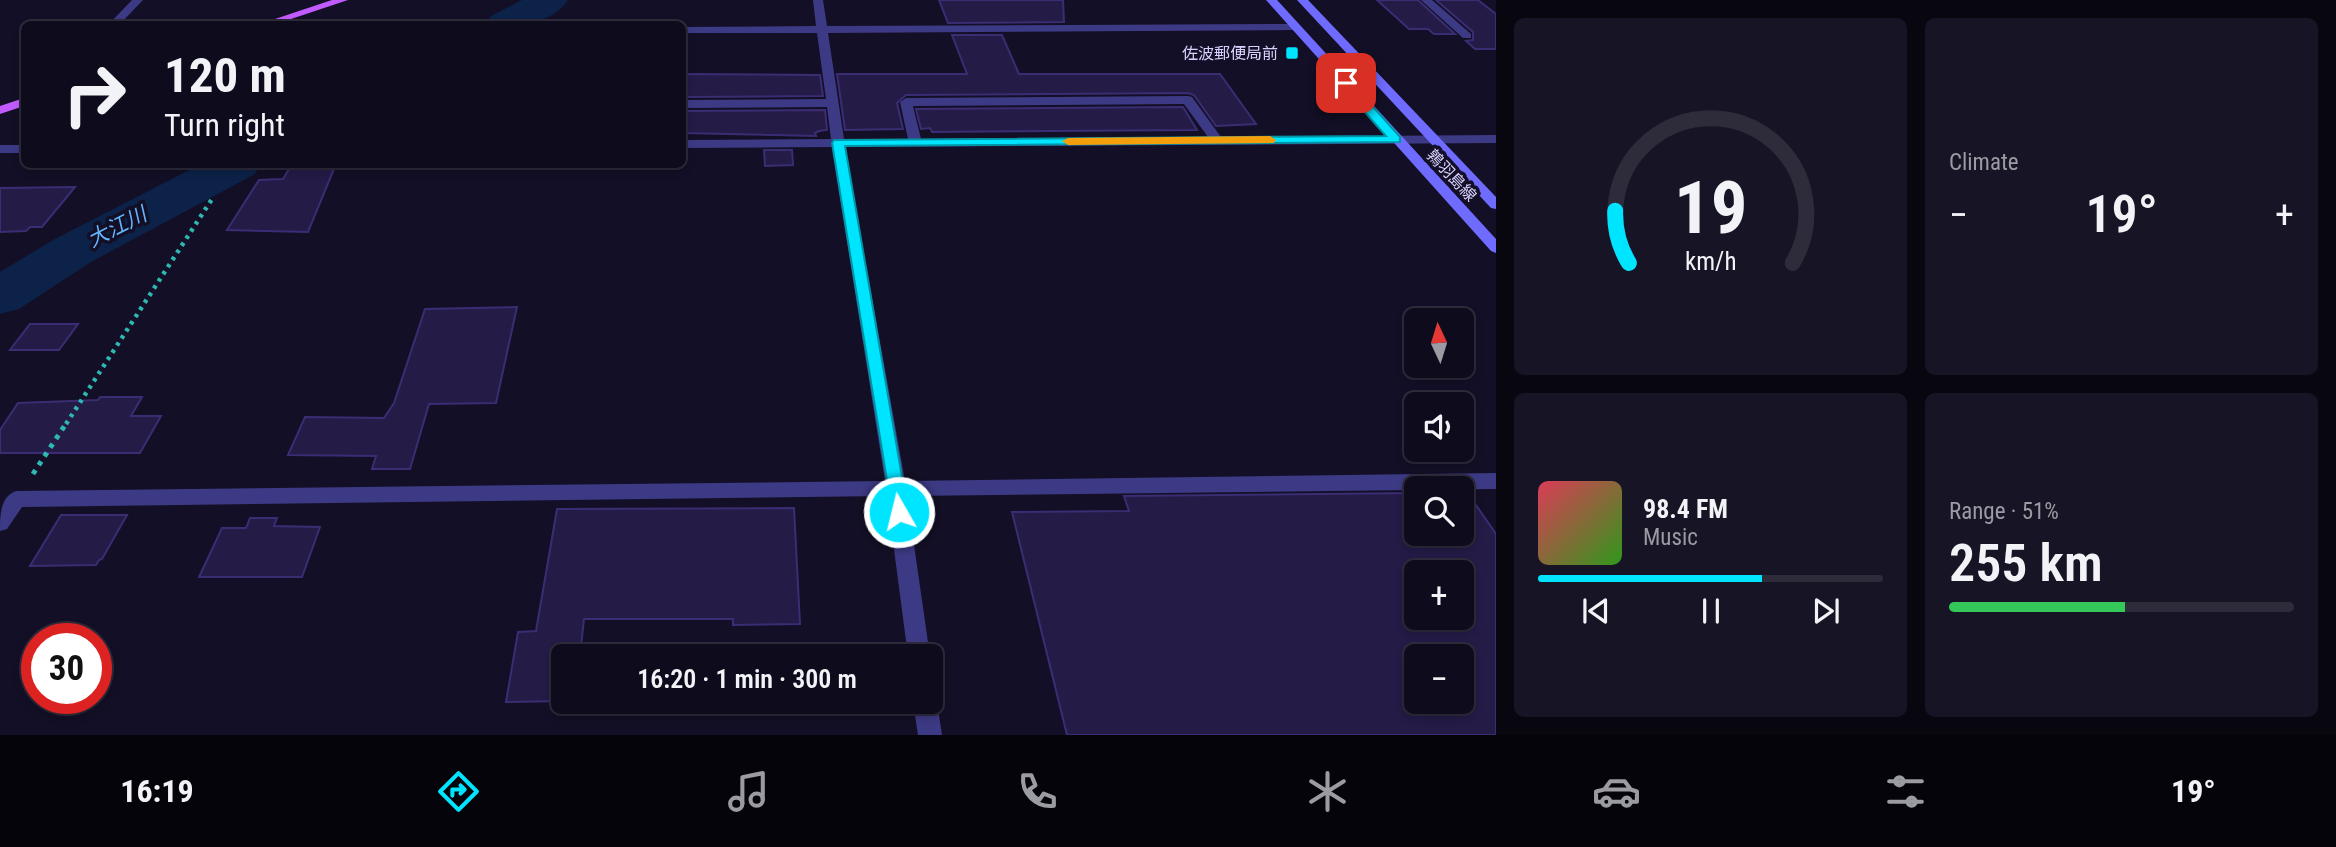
<!DOCTYPE html>
<meta charset="utf-8">
<style>
:root{--surface:#0e0b1c;--page:#171425;--text:#f1f3f6;--muted:#9b9ba3;--line:#2e2b3b;--accent:#00e5ff}
body{margin:0;font-family:"Roboto Condensed","Noto Sans JP",sans-serif;background:var(--page);color:var(--text);height:100vh;display:flex;flex-direction:column;font-size:26px;white-space:nowrap}
*{box-sizing:border-box;margin:0}
p{font-size:23px;color:var(--muted)}
.icon{flex:none;width:38px;height:38px;fill:none;stroke:currentColor;stroke-width:2;stroke-linecap:round;stroke-linejoin:round}
.map{position:relative;flex:1;overflow:hidden}
.sheet{display:flex;flex-direction:column;gap:18px;padding:18px;background:#08060f;width:840px}
.sheet>*{flex:none}
.banner{position:absolute;left:21px;top:21px;width:665px;height:147px;border-radius:10px;box-shadow:0 4px 10px #0003,0 0 0 2px var(--line);background:#0e0b1c;color:var(--text);overflow:hidden}
.needle{width:46px;rotate:356deg}
.controls{position:absolute;left:1404px;top:308px;display:grid;gap:14px}
.controls a{display:grid;place-items:center;width:70px;height:70px;border-radius:10px;background:var(--surface);box-shadow:0 4px 10px #0003,0 0 0 2px var(--line);font-size:35px}
.speed{position:absolute;left:21px;top:623px;display:flex;gap:14px;font-size:35px;font-weight:700;text-align:center}
.speed>*{display:grid;place-content:center;width:91px;height:91px;border-radius:50%;background:var(--surface);box-shadow:0 4px 10px #0003,0 0 0 2px var(--line);line-height:1}
.speed .limit{border:10px solid #d22;background:#fff;color:#111}
.pin{position:absolute;display:grid;place-items:center;width:60px;height:60px;color:#fff;margin:-30px;border-radius:14px;box-shadow:0 4px 10px #0006}
.me{position:absolute;width:77px;margin:-38px;rotate:352deg;stroke-linejoin:round;filter:drop-shadow(0 0 5px #0008)}
.turn{display:flex;align-items:center;gap:24px;height:147px;padding:0 28px;font-size:32px}
.turn .icon{width:91px;height:91px;stroke-width:2.5}
.turn b{display:block;font-size:49px;line-height:60px}
.big{font-size:52px;font-weight:600;line-height:1.1}
.sheet .tile{flex:1;display:flex;flex-direction:column;justify-content:center;gap:10px;min-width:0;padding:0 24px;border-radius:10px;background:var(--page)}
.sheet .dial{align-items:center;gap:0}
.dial svg{height:182px;overflow:visible;fill:none;stroke:var(--line);stroke-width:7;stroke-linecap:round;text-anchor:middle}
.dial text{fill:var(--text);stroke:none}
.song{display:flex;align-items:center;gap:21px}
.cover{width:84px;height:84px;border-radius:10px;background:linear-gradient(135deg,hsl(350 70% 55%),hsl(110 70% 35%))}
.played{height:7px;border-radius:4px;background:linear-gradient(90deg,var(--accent) 65%,var(--line) 65%)}
.keys{display:flex;justify-content:space-around;direction:ltr}
.heat{display:flex;justify-content:space-between;align-items:center;font-size:38px;direction:ltr}
.charge{height:10px;border-radius:5px;background:linear-gradient(90deg,#34c759 51%,var(--line) 0)}
.sheet .tiles{flex:1;display:grid;gap:18px;grid-template-columns:repeat(2,1fr)}
.trip{position:absolute;left:551px;top:644px;width:392px;height:70px;border-radius:10px;background:var(--surface);box-shadow:0 4px 10px #0003,0 0 0 2px var(--line);font-weight:600;line-height:70px;text-align:center}
.menu{display:flex;height:112px;justify-content:space-around;align-items:center;background:#06040b;color:var(--muted)}
.menu .icon{width:49px;height:49px}
.menu .on{color:var(--accent)}
.menu b{font-size:32px;color:var(--text)}
main{display:flex;flex:1;min-height:0}
.map>svg:first-child{display:block}
.lines{fill:none;stroke-linecap:round;stroke-linejoin:round}
.river{fill:#0c2248;fill-rule:evenodd}
.building{fill:#241b47;stroke:#3b2d73;stroke-width:2;fill-rule:evenodd}
.path-far1{stroke:#2fb8b0;stroke-width:4.5;stroke-dasharray:3.5 5;stroke-linecap:butt}
.path{stroke:#2fb8b0;stroke-width:5;stroke-dasharray:4.5 6;stroke-linecap:butt}
.street{fill:#3d3a85;fill-rule:evenodd}
.secondary{fill:#6f6bff;fill-rule:evenodd}
.primary{fill:#c25bff;fill-rule:evenodd}
.route{fill:#00e5ff;stroke:#0095a6;stroke-width:2}
.slow{fill:#f59e0b}
.poi-dot{fill:#00e5ff;stroke:#130f26;stroke-width:2.5}
.labels{text-anchor:middle;stroke-width:7;stroke-linejoin:round;paint-order:stroke}
.far-poi-label{font-size:16px;fill:#d9d4ff;stroke:#130f26;text-anchor:end}
.far-street-label{font-size:16px;fill:#d9d4ff;stroke:#130f26}
.water-label{font-size:21px;font-style:italic;fill:#62b6ff;stroke:#130f26}
</style>
<main>
<div class="map">
<svg width="1496" height="735" viewBox="0 0 1496 735">
<rect width="100%" height="100%" fill="#130f26"/>
<g class="lines">
<!-- river -->
<g class="river">
<path d="M522 0H568C550 26 514 27 486 24L491 16Z"/>
<polygon points="201,164 261,164 255,174 91,262 19,309 0,314 0,272 53,240"/>
</g>
</g>
<!-- building -->
<g class="building">
<polygon points="939,0 1063,0 1064,22 948,23"/>
<polygon points="1377,0 1418,0 1455,34 1434,34 1428,29 1409,29"/>
<polygon points="1436,0 1478,0 1496,14 1496,49 1475,49 1466,41 1473,40 1473,32"/>
<polygon points="952,35 1002,35 1019,74 1220,74 1256,124 1216,126 1194,95 1188,93 906,95 897,103 903,129 845,130 837,74 967,74"/>
<polygon points="682,74 820,75 823,96 682,97"/>
<polygon points="1183,107 1197,130 932,132 930,128 921,129 916,109"/>
<polygon points="825,110 827,130 819,131 815,133 816,136 682,133 682,111"/>
<polygon points="764,150 792,150 793,165 765,166"/>
<polygon points="292,164 336,164 308,232 227,230 259,180 283,179"/>
<polygon points="75,187 42,227 30,227 26,231 0,232 0,188"/>
<polygon points="517,307 496,403 429,404 410,469 372,469 376,456 288,455 305,417 384,418 394,403 425,309"/>
<polygon points="30,324 78,324 59,350 10,350"/>
<polygon points="100,397 142,397 131,416 161,416 140,453 0,453 0,430 18,403 98,400"/>
<path d="M1461 492H1467L1496 534V735H1067L1012 512 1129 511 1124 496 1416 493V534H1461ZM1416 572H1461V618H1416ZM1416 656H1461V702H1416Z"/>
<polygon points="794,508 800,624 733,625 733,619 584,619 580,656 564,656 564,701 506,702 518,632 536,631 557,509"/>
<polygon points="61,515 127,515 102,559 99,560 96,565 30,566"/>
<polygon points="250,518 277,518 274,526 320,527 302,577 199,577 222,528 246,528"/>
</g>
<g class="lines">
<!-- path-far1 -->
<polyline class="path-far1" points="66,424 212,199"/>
<!-- path -->
<polyline class="path" points="33,474 67,422"/>
<!-- street -->
<g class="street">
<polygon points="132,0 143,0 120,24 109,24"/>
<path d="M813 0H823L827 26 1296 24 1302 27 1296 30 828 33 844 139H908L900 102 906 98 1188 96 1192 97 1221 137 1496 135V143L845 147 905 481 1496 473V489L907 496 930 656H908L887 496 22 507 7 529 0 531C0 515 0 497 16 491L885 481 832 147 682 148V140L831 139 827 107 682 108V100L826 99 817 33H682V27L816 26ZM1184 104 1208 137 921 139 913 106Z"/>
<polygon points="1421,0 1432,0 1471,34 1471,38 1463,38"/>
<rect x="0" y="145" width="24" height="8"/>
<polygon points="931,693 937,702 942,735 918,735 913,702 931,702"/>
</g>
<!-- secondary -->
<g class="secondary">
<polygon points="1266,0 1277,0 1496,239 1496,253 1491,251"/>
<polygon points="1297,0 1308,0 1496,197 1496,209 1491,208"/>
</g>
<!-- primary -->
<g class="primary">
<polygon points="332,0 348,0 276,24 260,24"/>
<polygon points="24,98 24,106 0,114 0,106"/>
</g>
</g>
<!-- route -->
<polygon class="route" points="1342,81 1350,81 1400,137 1400,142 845,146 908,512 905,517 899,520 893,517 832,143 834,140 1386,136 1342,86"/>
<!-- slow -->
<polygon class="slow" points="1270,136 1276,140 1274,143 1068,145 1062,141 1068,138"/>
<!-- markers -->
<rect class="poi-dot" x="1285" y="46" width="14" height="14" rx="3.5"/>
<g class="labels">
<!-- far-poi labels -->
<g class="far-poi-label">
<text x="1278" y="59">佐波郵便局前</text>
</g>
<!-- far-street labels -->
<g class="far-street-label">
<text transform="translate(1452 175) rotate(47)" y="6">鶉羽島線</text>
</g>
<!-- water labels -->
<g class="water-label">
<text transform="translate(117 227) rotate(-27)" y="7">大江川</text>
</g>
</g>
</svg>
<div class="controls">
<a><svg class="needle" viewBox="-14 -14 28 28"><path d="M0-13l5 13h-10z" fill="#e53935"/><path d="M0 13l5-13h-10z" fill="#9b9ba3"/></svg></a>
<a><svg class="icon" aria-label="sound" viewBox="0 0 24 24"><path d="M4 9h4l5-4v14l-5-4H4zM17 9q2 3 0 6"/></svg></a>
<a><svg class="icon" aria-label="search" viewBox="0 0 24 24"><circle cx="10" cy="10" r="6"/><path d="M15 15l6 6"/></svg></a>
<a>+</a>
<a>−</a>
</div>
<div class="speed"><div class="limit">30</div></div>
<div class="pin" style="left:1346px;top:83px;background:#d93025"><svg class="icon" aria-label="arrive" viewBox="0 0 24 24"><path d="M6 21V4h12l-3 4 3 4H6"/></svg></div>
<svg class="me" style="left:899px;top:512px" viewBox="-20 -20 40 40"><circle r="17" fill="#00e5ff" stroke="#fff" stroke-width="3"/><path d="M0-11L8 9 0 5-8 9z" fill="#fff"/></svg>
<div class="trip">16:20 · 1 min · 300 m</div>
<div class="banner">
<div class="turn"><svg class="icon" aria-label="right" viewBox="0 0 24 24"><path d="M7 20v-9h11M14 6l5 5-5 5"/></svg><div><b>120 m</b>Turn right</div></div>
</div>
</div>
<section class="sheet">
<div class="tiles">
<div class="tile dial"><svg viewBox="0 0 100 80">
<path d="M14 69A42 42 0 1 1 86 69"/>
<path d="M14 69A42 42 0 0 1 8 46" stroke="#00e5ff"/>
<text x="50" y="56" font-size="32" font-weight="700">19</text>
<text x="50" y="72" font-size="11">km/h</text>
</svg></div>
<div class="tile"><p>Climate</p>
<div class="heat"><a>−</a><b class="big">19°</b><a>+</a></div>
</div>
<div class="tile">
<div class="song"><i class="cover"></i><div><b>98.4 FM</b><p>Music</p></div></div>
<div class="played"></div>
<div class="keys"><svg class="icon" aria-label="previous" viewBox="0 0 24 24"><path d="M18 5L8 12l10 7zM5 5v14"/></svg><svg class="icon" aria-label="pause" viewBox="0 0 24 24"><path d="M8 5v14M16 5v14"/></svg><svg class="icon" aria-label="next" viewBox="0 0 24 24"><path d="M6 5l10 7-10 7zM19 5v14"/></svg></div>
</div>
<div class="tile"><p>Range · 51%</p><b class="big">255 km</b><div class="charge"></div></div>
</div>
</section>
</main>
<nav class="menu">
<b>16:19</b>
<svg class="icon on" aria-label="directions" viewBox="0 0 24 24"><path d="M12 3l9 9-9 9-9-9zM9 14v-3h6M13 9l2 2-2 2"/></svg>
<svg class="icon" aria-label="music" viewBox="0 0 24 24"><path d="M9 18V5l10-2v13"/><circle cx="6" cy="18" r="3"/><circle cx="16" cy="16" r="3"/></svg>
<svg class="icon" aria-label="phone" viewBox="0 0 24 24"><path d="M5 4h4l2 5-3 2q2 4 5 5l2-3 5 2v4C11 20 4 13 5 4z"/></svg>
<svg class="icon" aria-label="climate" viewBox="0 0 24 24"><path d="M12 3v18M4 7l16 10M4 17L20 7"/></svg>
<svg class="icon" aria-label="car" viewBox="0 0 24 24"><path d="M5 17H2v-5l4-1 3-4h7l3 4 3 1v5h-3M9 17h6M6 11h13"/><circle cx="7" cy="17" r="2"/><circle cx="17" cy="17" r="2"/></svg>
<svg class="icon" aria-label="filters" viewBox="0 0 24 24"><path d="M4 7h16M4 17h16"/><circle cx="9" cy="7" r="2"/><circle cx="15" cy="17" r="2"/></svg>
<b>19°</b>
</nav>
